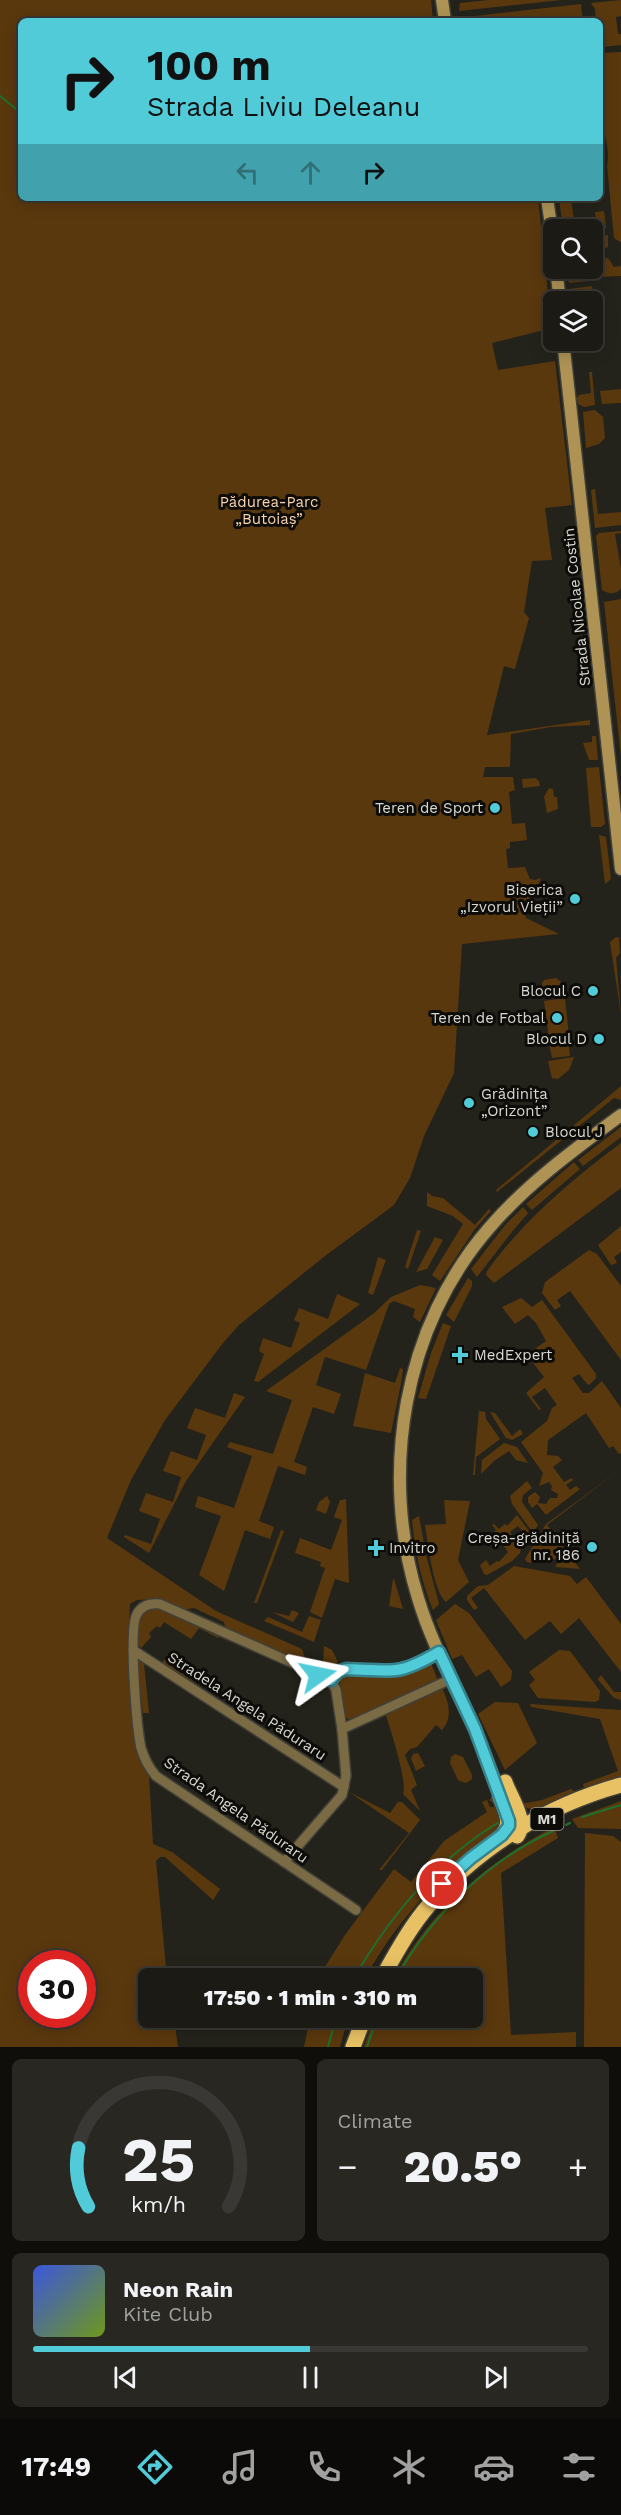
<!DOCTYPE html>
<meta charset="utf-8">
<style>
:root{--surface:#1b1a14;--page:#282722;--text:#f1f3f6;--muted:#a0a1a0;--line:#393834;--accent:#52cbd9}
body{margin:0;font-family:"Work Sans",sans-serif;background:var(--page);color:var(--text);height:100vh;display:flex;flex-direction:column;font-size:22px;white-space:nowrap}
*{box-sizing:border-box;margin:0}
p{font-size:20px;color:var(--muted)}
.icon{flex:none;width:33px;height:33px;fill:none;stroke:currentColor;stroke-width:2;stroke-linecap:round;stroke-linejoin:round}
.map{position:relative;height:2047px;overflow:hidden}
.panel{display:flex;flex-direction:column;gap:12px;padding:12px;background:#0f0e0b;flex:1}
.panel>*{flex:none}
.banner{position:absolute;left:18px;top:18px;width:585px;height:183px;border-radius:9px;box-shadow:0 3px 15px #0003,0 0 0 2px var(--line);background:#52cbd9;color:#111;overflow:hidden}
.tools{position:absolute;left:543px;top:219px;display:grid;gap:12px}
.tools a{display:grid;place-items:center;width:60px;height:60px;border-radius:9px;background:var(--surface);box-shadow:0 3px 15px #0003,0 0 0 2px var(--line);font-size:30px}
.speed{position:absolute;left:18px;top:1950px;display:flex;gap:12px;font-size:30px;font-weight:700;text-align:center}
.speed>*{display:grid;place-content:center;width:78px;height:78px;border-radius:50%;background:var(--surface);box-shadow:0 3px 15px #0003,0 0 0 2px var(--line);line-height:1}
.speed .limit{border:9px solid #d22;background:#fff;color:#111}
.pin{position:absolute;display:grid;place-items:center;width:51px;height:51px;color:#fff;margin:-26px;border:3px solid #fff;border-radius:50%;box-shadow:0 2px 6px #0007}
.me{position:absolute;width:66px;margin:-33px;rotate:78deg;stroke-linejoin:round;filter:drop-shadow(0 0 4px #0008)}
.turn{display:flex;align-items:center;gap:21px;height:126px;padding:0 30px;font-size:27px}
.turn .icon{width:78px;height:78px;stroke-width:2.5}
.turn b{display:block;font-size:42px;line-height:51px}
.lanes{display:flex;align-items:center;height:57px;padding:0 30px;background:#0003;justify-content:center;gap:30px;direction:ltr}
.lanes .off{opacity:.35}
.big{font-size:45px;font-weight:800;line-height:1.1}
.panel .card{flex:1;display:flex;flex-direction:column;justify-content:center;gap:9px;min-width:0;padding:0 21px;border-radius:9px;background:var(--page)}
.panel .dial{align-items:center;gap:0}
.dial svg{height:156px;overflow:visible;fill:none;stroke:var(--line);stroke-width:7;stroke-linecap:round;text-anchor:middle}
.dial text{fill:var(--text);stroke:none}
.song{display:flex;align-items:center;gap:18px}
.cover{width:72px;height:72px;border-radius:9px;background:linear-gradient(135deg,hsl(230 70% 55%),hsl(80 70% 35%))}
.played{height:6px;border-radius:3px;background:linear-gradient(90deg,var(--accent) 50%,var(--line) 50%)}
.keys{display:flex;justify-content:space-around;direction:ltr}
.heat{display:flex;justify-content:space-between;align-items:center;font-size:33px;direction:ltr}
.panel .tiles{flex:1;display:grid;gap:12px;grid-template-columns:1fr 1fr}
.card:last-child{grid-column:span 2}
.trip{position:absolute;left:138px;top:1968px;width:345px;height:60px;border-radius:9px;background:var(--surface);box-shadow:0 3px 15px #0003,0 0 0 2px var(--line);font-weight:800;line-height:60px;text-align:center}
.tab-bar{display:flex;height:96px;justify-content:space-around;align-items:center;background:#0b0a08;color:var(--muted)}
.tab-bar .icon{width:42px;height:42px}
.tab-bar .selected{color:var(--accent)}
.tab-bar b{font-size:27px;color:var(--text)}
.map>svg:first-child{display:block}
.green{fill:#5a380e;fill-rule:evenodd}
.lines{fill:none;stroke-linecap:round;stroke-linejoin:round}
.stream{stroke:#1d712d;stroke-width:2}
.minor-casing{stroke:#414038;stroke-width:12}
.secondary-casing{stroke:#414038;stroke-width:15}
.trunk-casing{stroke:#414038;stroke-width:18}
.minor{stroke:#7b6b45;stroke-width:9}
.secondary{stroke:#ae9355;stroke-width:12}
.trunk{stroke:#e8c164;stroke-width:15}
.route-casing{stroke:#35848d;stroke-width:15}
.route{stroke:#52cbd9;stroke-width:10}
.poi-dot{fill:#52cbd9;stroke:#0d0c09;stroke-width:2}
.labels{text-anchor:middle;stroke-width:6;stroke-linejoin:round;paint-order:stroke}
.shield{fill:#0d0c09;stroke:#9b9b96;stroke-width:1.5}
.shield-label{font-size:14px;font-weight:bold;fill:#d8d8d2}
.park-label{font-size:15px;fill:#f8d3ae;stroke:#0d0c09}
.street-label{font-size:15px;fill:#d8d8d2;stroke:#0d0c09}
.poi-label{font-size:15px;fill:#d8d8d2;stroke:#0d0c09;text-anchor:end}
</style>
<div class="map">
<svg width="621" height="2047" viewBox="0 0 621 2047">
<rect width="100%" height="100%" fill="#24231b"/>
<!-- green -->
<g class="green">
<path d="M0 0H431L433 21H21V198H538L551 322 544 330 492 343 498 370 555 361 572 505 545 508 552 560 532 561 524 612 529 618 515 669 504 666 487 735 590 720V725L551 727 511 734 510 767H485L483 777H513L515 790 509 792 512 824 525 823 527 840 510 842V848L506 849 508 868 525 867 530 879 535 880 541 878 525 916 526 918 559 934 462 944 454 1073 424 1136 410 1178 394 1205 325 1256 239 1325 223 1343 165 1420 131 1480 107 1538 216 1611 302 1649 308 1667 304 1666 306 1661 296 1657 294 1661 226 1630 224 1622 194 1608 182 1610 157 1599 137 1600 130 1604 128 1649 138 1747 141 1761 149 1775 153 1844 172 1852 220 1889 213 1900 165 1857H160L156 1861 167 1978H148V2018H174L178 2047H0ZM32 1964H82V2014H32Z"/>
<polygon points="489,0 562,0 459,11 460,3"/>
<polygon points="621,0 621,16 616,17 618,34 621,34 621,45 603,47 600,45 600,21 596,21 595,9 591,3"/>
<polygon points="581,4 583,21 459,21 458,18"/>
<path d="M621 52V242H620L614 238 607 166C611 149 602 129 600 111 599 92 600 72 600 53Z"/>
<polygon points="559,198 571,198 575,229 563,229"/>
<polygon points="604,211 606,228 597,229 595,212"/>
<polygon points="608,235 608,247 602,250 593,251 593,245 599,244 598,237"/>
<polygon points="592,258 608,258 614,267 621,266 621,276 596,277"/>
<polygon points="567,269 588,269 589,281 569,283"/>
<polygon points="592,286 595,314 593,314 592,302 570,301 569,289"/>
<polygon points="571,341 589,341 589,350 573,351"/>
<polygon points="589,372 592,372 595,405 584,407 578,404 577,398 579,395 591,393"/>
<polygon points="621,389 621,403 602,404 600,391"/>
<polygon points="595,410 603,417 605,438 599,444 586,448 583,412"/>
<polygon points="595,489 598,514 621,512 621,525 595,528 591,490"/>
<path d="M621 531V533L615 534 621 569V588C617 595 608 594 602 590L596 536 599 533Z"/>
<polygon points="621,599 621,757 604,602"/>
<polygon points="592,736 596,736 598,760 589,760 583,743 592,742"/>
<polygon points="599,767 605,824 601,827 591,827 586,768"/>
<polygon points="535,778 539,781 540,786 523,788 522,779"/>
<polygon points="549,788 553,789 554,797 557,797 558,809 547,813 544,797"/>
<polygon points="599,835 606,837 611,879 605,884"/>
<polygon points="616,937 620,938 619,940 620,953 616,958 621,1014 610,942"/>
<polygon points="556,978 561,982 563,994 543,996 542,983 544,980"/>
<polygon points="565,998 569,1036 549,1038 544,1001"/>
<polygon points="568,1040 570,1056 552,1058 549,1043"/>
<polygon points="574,1057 569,1070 558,1079 552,1078 548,1061"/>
<polygon points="621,1086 621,1100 614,1098 497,1192 496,1190"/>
<polygon points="621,1127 621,1137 583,1166 578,1160"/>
<path d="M621 1143V1188L494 1283 486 1275 487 1271C523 1221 571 1180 621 1143Z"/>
<polygon points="574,1162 580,1169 532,1210 526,1204"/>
<polygon points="427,1192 432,1196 443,1198 475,1225 489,1209 491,1211 475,1229 440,1281 432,1275 463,1224 453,1216 427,1206"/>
<polygon points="523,1207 528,1213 511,1233 477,1277 471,1269 506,1224"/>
<polygon points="621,1226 621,1252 614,1257 617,1263 611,1265 598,1245"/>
<polygon points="417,1230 421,1231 408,1269 405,1267"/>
<polygon points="435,1237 443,1240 427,1269 416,1272"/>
<polygon points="589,1250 597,1254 621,1286 621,1360 570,1291 557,1300 561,1306 555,1310 542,1293 545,1282"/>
<polygon points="378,1257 386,1260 373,1295 368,1293"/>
<polygon points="468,1278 472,1281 472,1286 454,1322 446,1315"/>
<polygon points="420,1285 436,1288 420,1322 413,1317 415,1309 394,1301 389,1304 366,1370 325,1357 316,1385 341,1394 334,1414 313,1407 294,1462 307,1467 305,1475 278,1466 259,1521 274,1527 270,1539 245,1530 224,1591 199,1575 221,1516 195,1507 198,1496 234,1508 252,1456 227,1447 230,1442 273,1454 292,1400 266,1391 373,1314 391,1297"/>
<polygon points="337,1294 360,1304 258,1382 254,1381 264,1354 259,1351 263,1338 291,1348 300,1323 294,1320 299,1308 328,1319"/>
<polygon points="521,1298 532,1307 542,1300 596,1374 596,1378 589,1385 587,1384 579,1374 572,1378 583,1393 589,1393 602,1381 621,1408 621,1453 619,1454 613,1446 609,1448 586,1413 548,1440 547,1455 558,1456 562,1460 553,1467 564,1482 572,1478 573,1480 566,1485 570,1490 576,1486 580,1489 546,1515 537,1504 532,1508 528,1502 528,1497 535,1492 540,1497 538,1503 546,1504 550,1498 557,1498 558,1494 551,1490 552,1486 549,1482 539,1486 543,1473 521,1442 547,1421 552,1408 557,1405 545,1388 532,1397 541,1409 539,1410 526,1393 544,1377 530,1359 532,1351 546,1341 536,1323 528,1315 515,1324 502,1307"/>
<polygon points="443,1323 451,1326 426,1399 418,1398 431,1353"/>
<polygon points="400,1368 403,1369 402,1378 391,1433 353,1426 365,1373 395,1383"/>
<polygon points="234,1393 245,1397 186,1481 149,1553 124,1537 125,1535 151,1544 160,1519 139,1511 146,1493 173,1502 181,1477 163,1471 171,1451 197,1460 206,1435 187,1428 195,1408 225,1418"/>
<polygon points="479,1411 485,1412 486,1419 500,1439 476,1457 475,1475 473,1475"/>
<polygon points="490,1412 495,1413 512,1436 520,1429 523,1434 512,1440 506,1438"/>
<polygon points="504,1443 517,1447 528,1463 516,1460 509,1451 494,1461 481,1474 482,1460"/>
<polygon points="621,1469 547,1525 580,1569 555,1567 559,1560 535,1556 531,1563 527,1562 525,1559 546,1524"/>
<polygon points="527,1481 532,1488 523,1495 522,1502 538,1525 533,1533 512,1504 510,1496"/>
<polygon points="327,1496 330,1502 326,1514 316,1510 319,1502"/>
<polygon points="346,1499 349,1583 335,1579 322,1618 310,1612 325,1568 320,1566 321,1562 295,1553 300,1538 331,1550 342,1520 334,1517 340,1500"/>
<path d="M444 1500 470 1501 458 1560 469 1582 446 1602C433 1591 428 1543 425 1525L446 1524Z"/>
<polygon points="517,1515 532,1535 527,1537 518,1526 510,1532 521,1547 520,1553 512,1561 487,1575 484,1574 480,1565 486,1560 490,1566 497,1561 499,1562 508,1552 494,1532 496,1530 492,1525 494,1524 499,1529 505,1524 507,1526"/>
<path d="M419 1516 426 1555 439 1604 433 1610C421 1581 415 1551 412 1520Z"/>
<polygon points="281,1530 284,1531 257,1603 254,1603"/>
<polygon points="514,1566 570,1576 577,1584 586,1577 621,1624 621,1672 579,1618 561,1634 550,1621 525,1640 484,1588 471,1598 478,1608 474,1610 467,1600 467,1596 478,1586 488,1585"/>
<polygon points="393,1579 394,1579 403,1609 389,1606"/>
<polygon points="455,1604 469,1613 512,1671 511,1680 501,1687 489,1669 476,1677 462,1655 452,1659 436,1620"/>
<path d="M153 1608H159L220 1636 218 1638 199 1628 191 1639 164 1622 160 1628 157 1626 149 1633 151 1637 141 1648 137 1643C138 1628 136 1613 153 1608Z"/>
<polygon points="292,1610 299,1613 293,1622 272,1612 289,1616"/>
<polygon points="309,1616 321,1620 314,1642 264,1621 268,1617 302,1632"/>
<polygon points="324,1646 332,1650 338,1662 330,1671 326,1670 323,1665"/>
<polygon points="559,1650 570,1651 600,1691 599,1700 595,1702 538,1698 529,1685 535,1680 529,1672"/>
<polygon points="170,1651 177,1658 181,1655 172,1667 201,1686 162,1663 165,1659 172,1662 166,1657"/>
<polygon points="140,1660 147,1661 144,1664 149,1713 143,1713 137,1665"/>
<polygon points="431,1663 438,1681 351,1720 345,1717 339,1679 343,1674 405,1674"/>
<polygon points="601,1675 614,1692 621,1692 621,1700 614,1698 599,1681 598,1679"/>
<path d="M439 1688H442C449 1703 453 1717 442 1730L436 1725 417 1747 410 1749 405 1755 417 1785 411 1790 420 1811 403 1794C408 1783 390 1727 385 1713Z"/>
<polygon points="495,1702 518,1703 537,1743 505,1770 478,1714"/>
<polygon points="530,1704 621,1710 621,1776 584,1788 583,1784 618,1771 600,1719 531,1707"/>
<polygon points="418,1753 425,1766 416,1771 411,1759 413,1754"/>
<polygon points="455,1754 463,1757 472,1775 472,1779 466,1783 458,1780 450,1763 451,1757"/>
<path d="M571 1789 577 1793C560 1800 537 1818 521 1804L542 1800Z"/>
<polygon points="349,1792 390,1813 398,1802 402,1802 420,1820 382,1870 379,1870 409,1833"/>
<path d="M494 1795 503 1827C446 1867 399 1917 365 1978H318L345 1935 394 1869 411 1882 444 1841 487 1812 482 1802 487 1800 490 1807H494V1804L489 1800Z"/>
<polygon points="621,1801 621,1829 578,1828 572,1819"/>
<path d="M554 1827 558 1838 501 1873 511 2035 576 2032V2047H364L374 2018H472V1978H394C429 1912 488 1861 554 1827Z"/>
<polygon points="585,1833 613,1836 621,1842 621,2047 584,2047"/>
<polygon points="310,2018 348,2018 340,2047 304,2047"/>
</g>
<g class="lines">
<!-- stream -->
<g class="stream">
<polyline points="0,96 21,113"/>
<polyline points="582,1817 621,1805"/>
<polyline points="566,1825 570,1823"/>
<path d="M354 1978C390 1916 438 1858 501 1821"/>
<path d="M396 1978C431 1916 487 1861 553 1831"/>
<polyline points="328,2047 336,2018"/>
<polyline points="367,2047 377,2018"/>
</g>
<defs>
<g id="minor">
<polyline points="133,1650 344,1787"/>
<path d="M331 1680C348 1661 373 1674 397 1671 412 1670 426 1659 439 1652"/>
<path d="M342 1729 336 1690 331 1680 160 1604C151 1603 142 1605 137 1614 128 1629 137 1729 141 1748 144 1758 149 1768 156 1776L356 1910"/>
<polyline points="284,1862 342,1795 346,1776 342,1729 451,1679"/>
</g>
<g id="secondary">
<polyline points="442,0 445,21"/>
<polyline points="547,198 554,246"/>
<polyline points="556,268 560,302"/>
<polyline points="563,340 621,869"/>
<path d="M495 1781C487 1763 482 1744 474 1727 454 1684 431 1642 418 1598 379 1473 403 1326 490 1227 528 1183 575 1149 621 1115"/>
</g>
<g id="trunk">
<path d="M505 1782C510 1797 528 1821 517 1836"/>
<path d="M498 1839C514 1826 507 1814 500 1797"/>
<path d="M382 1978C396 1953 410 1927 429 1905 478 1847 548 1805 621 1785"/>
<polyline points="353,2047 364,2018"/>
</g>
</defs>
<!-- minor casing -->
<use href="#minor" class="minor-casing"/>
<!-- secondary casing -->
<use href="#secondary" class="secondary-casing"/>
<!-- trunk casing -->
<use href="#trunk" class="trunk-casing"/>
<!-- minor -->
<use href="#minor" class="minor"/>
<!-- secondary -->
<use href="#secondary" class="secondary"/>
<!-- trunk -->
<use href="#trunk" class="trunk"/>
</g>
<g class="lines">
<defs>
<path id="route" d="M318 1675 331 1680 338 1672 346 1669C393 1670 396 1677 439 1652L475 1729 509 1821V1826L502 1835 471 1858 442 1884"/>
</defs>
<!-- route casing -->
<use href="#route" class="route-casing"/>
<!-- route -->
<use href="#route" class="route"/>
</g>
<!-- markers -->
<g class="poi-dot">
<circle cx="495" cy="808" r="6"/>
<circle cx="575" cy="899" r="6"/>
<circle cx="593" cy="991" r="6"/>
<circle cx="557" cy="1018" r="6"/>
<circle cx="599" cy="1039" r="6"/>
<circle cx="469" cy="1103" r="6"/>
<circle cx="533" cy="1132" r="6"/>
<path d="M457 1346h6v6h6v6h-6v6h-6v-6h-6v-6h6z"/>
<circle cx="592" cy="1547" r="6"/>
<path d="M373 1539h6v6h6v6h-6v6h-6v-6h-6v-6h6z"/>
</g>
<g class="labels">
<!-- shield labels -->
<rect class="shield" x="530.5" y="1808" width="33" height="22" rx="4.5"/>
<g class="shield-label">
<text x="547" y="1824">M1</text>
</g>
<!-- park labels -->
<g class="park-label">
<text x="269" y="507">Pădurea-Parc<tspan x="269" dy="17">„Butoiaș”</tspan></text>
</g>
<!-- street labels -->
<g class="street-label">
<text transform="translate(577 607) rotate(-96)" y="5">Strada Nicolae Costin</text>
<text transform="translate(247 1706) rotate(33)" y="5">Stradela Angela Păduraru</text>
<text transform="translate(236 1810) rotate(35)" y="5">Strada Angela Păduraru</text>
</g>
<!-- poi labels -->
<g class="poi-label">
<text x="483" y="813">Teren de Sport</text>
<text x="563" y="895">Biserica<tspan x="563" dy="17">„Izvorul Vieții”</tspan></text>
<text x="581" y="996">Blocul C</text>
<text x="545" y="1023">Teren de Fotbal</text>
<text x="587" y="1044">Blocul D</text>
<text x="481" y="1099" text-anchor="start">Grădinița<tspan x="481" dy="17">„Orizont”</tspan></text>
<text x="545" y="1137" text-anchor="start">Blocul J</text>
<text x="474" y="1360" text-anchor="start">MedExpert</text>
<text x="580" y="1543">Creșa-grădiniță<tspan x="580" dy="17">nr. 186</tspan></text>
<text x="389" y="1553" text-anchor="start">Invitro</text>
</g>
</g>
</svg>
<div class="tools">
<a><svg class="icon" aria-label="search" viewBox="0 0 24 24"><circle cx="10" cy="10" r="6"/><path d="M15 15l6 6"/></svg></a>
<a><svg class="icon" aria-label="layers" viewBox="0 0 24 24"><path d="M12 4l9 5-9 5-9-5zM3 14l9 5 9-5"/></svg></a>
</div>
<div class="speed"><div class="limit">30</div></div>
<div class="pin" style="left:442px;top:1884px;background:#d93025"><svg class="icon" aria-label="arrive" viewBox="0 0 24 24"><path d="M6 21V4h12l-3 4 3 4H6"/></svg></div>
<svg class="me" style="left:318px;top:1675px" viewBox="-20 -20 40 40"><path d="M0-17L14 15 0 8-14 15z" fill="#52cbd9" stroke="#fff" stroke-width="4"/></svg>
<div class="trip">17:50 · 1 min · 310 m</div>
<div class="banner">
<div class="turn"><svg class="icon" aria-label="right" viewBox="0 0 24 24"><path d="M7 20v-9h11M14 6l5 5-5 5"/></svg><div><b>100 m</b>Strada Liviu Deleanu</div></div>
<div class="lanes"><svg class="icon off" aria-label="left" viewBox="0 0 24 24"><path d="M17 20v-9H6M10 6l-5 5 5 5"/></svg><svg class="icon off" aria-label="ahead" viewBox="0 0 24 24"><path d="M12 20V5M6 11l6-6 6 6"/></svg><svg class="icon" aria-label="right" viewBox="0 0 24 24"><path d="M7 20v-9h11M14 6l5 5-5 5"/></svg></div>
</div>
</div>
<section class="panel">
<div class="tiles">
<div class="card dial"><svg viewBox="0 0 100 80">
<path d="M14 69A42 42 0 1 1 86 69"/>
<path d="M14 69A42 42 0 0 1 9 39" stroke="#52cbd9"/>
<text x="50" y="56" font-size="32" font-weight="700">25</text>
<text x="50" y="72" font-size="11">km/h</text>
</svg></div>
<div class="card"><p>Climate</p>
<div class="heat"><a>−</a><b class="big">20.5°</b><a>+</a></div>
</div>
<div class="card">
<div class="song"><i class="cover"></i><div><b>Neon Rain</b><p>Kite Club</p></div></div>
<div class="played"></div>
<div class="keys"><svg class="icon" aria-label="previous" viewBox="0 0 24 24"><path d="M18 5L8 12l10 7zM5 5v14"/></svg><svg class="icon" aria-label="pause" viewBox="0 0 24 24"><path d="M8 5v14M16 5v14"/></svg><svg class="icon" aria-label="next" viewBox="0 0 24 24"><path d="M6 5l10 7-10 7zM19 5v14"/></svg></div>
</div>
</div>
</section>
<nav class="tab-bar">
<b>17:49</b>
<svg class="icon selected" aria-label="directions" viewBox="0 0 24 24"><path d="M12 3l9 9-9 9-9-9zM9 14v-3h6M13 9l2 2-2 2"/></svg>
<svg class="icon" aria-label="music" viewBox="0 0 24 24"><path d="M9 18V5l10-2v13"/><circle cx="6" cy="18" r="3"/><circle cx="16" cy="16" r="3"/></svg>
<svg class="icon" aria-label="phone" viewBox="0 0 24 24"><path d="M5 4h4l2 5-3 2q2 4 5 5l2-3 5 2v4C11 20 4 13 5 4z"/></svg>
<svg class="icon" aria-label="climate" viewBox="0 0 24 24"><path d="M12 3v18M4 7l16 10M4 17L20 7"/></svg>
<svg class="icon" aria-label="car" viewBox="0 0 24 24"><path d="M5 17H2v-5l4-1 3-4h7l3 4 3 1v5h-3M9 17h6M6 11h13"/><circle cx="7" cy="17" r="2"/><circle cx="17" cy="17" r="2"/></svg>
<svg class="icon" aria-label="filters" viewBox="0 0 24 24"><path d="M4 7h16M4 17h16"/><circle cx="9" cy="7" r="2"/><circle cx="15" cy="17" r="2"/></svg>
</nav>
